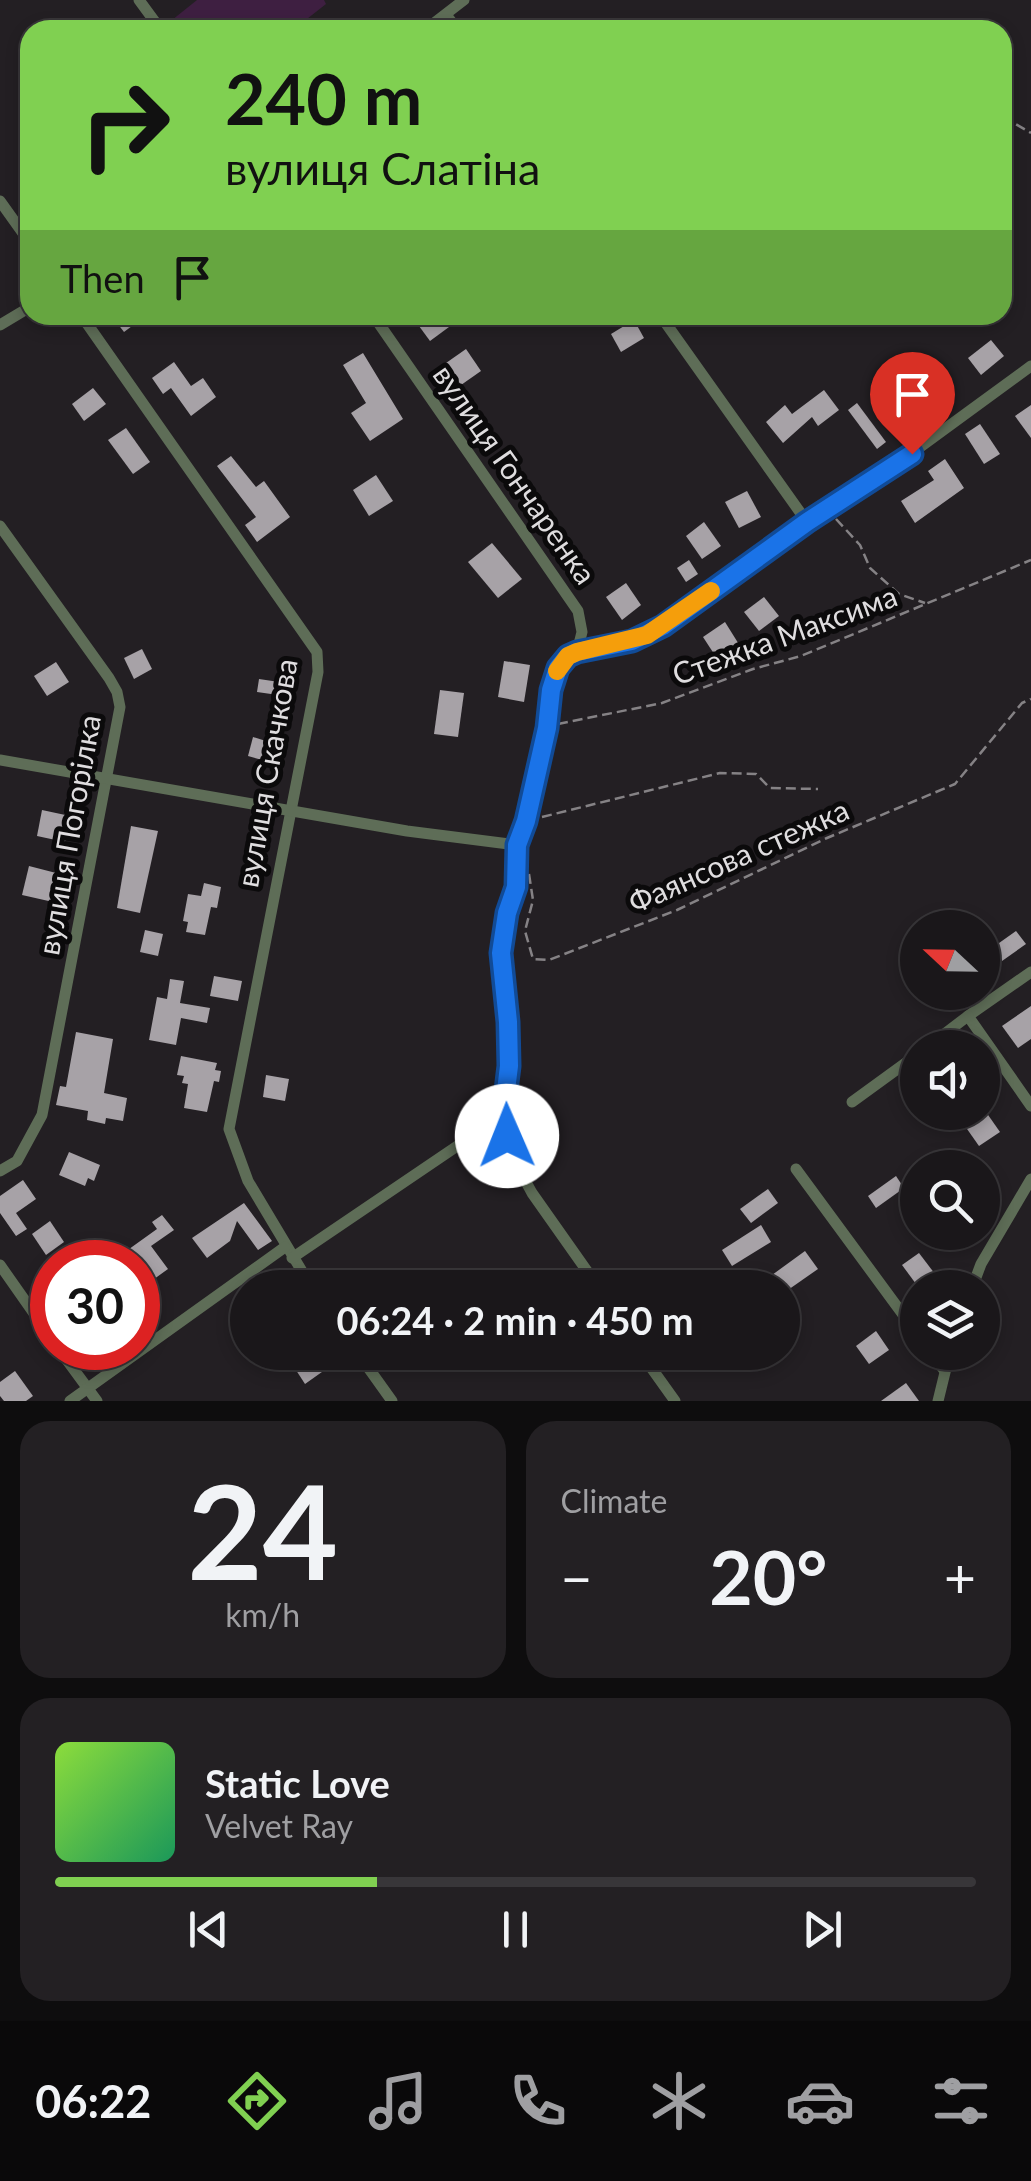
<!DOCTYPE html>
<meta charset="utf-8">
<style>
:root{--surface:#1a171a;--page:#232023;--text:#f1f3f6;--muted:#9f9fa2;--line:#383639;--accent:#80d051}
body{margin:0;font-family:Lato,sans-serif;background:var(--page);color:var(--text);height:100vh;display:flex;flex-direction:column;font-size:38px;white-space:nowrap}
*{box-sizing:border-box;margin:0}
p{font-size:32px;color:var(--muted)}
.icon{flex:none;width:55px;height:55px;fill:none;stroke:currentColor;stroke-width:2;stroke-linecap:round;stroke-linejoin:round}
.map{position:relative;height:1401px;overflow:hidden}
.details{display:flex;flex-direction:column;gap:20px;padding:20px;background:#0e0d0e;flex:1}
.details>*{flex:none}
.hud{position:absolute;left:20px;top:20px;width:992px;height:305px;border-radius:30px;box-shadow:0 5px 15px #0003,0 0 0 2px var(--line);background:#80d051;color:#111;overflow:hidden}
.needle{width:65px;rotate:292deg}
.fabs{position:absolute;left:900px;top:910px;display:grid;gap:20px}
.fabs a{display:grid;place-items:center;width:100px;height:100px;border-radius:50%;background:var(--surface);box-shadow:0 5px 15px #0003,0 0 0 2px var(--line);font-size:50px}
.speed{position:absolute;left:30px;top:1240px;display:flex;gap:20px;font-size:50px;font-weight:700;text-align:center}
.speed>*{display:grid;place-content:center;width:130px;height:130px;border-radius:50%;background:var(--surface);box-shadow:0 5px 15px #0003,0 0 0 2px var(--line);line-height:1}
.speed .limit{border:15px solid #d22;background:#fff;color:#111}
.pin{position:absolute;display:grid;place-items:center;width:85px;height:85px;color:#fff;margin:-102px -42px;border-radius:50% 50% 50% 0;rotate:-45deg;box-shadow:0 0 10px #0007}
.pin .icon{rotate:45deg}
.me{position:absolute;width:110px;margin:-55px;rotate:359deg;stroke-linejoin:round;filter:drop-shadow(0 0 8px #0008)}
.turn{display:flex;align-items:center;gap:35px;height:210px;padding:0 40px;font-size:45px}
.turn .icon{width:130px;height:130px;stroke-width:2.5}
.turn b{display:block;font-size:70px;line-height:85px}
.then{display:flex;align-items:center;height:95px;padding:0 40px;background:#0003;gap:20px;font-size:38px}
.big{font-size:75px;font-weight:700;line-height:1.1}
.details .card{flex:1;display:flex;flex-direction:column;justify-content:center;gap:15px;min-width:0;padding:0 35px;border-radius:30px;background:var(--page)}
.details .dial{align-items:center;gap:0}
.dial b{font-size:130px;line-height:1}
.song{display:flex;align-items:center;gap:30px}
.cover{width:120px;height:120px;border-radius:15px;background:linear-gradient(135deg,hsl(90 70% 55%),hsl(150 70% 35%))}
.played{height:10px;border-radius:5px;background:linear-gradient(90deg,var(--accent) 35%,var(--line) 35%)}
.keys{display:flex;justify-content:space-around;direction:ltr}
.heat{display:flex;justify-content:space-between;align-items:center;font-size:55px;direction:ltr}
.details .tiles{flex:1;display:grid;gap:20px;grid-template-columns:1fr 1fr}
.card:last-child{grid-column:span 2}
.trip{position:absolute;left:230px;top:1270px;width:570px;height:100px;border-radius:50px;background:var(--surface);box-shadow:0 5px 15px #0003,0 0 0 2px var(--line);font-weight:700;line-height:100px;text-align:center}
.tab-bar{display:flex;height:160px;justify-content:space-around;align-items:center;background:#0a090a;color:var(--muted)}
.tab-bar .icon{width:70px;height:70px}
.tab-bar .selected{color:var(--accent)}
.tab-bar b{font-size:45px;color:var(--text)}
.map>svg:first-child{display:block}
.green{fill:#3e1f41}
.building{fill:#a7a2a7}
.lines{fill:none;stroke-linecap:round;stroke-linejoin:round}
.path{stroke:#858285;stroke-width:2.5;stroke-dasharray:10 5;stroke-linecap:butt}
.minor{stroke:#5e6d57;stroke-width:11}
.route-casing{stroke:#114b97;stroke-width:25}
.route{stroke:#1a73e8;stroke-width:18}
.slow{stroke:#f59e0b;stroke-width:18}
.labels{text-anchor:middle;stroke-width:10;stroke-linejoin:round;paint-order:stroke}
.street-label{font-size:30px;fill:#dfdddf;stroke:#0b0a0b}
</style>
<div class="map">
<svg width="1031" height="1401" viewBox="0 0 1031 1401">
<rect width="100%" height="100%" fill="#231f23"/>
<!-- green -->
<polygon class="green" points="197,0 324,0 326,4 293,30 179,30 172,20"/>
<!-- building -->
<g class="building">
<polygon points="111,315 147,315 124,332"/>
<polygon points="433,315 440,315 449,327 430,341 419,326"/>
<polygon points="634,320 644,338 621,352 611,334"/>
<polygon points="991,340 1004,356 981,375 968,358"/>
<polygon points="466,349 481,371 461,385 446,363"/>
<polygon points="363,353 403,419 370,441 351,413 366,403 343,365"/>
<polygon points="174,362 191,386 203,378 216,397 191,416 171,388 163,394 152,378"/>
<polygon points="93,388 106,404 84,421 72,404"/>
<polygon points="824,390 839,410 818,426 812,417 783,443 766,422 785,405 792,414"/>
<polygon points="857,403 886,442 877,449 848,410"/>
<polygon points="1031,405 1031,438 1015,416"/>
<polygon points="980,424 1000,454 984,464 965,434"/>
<polygon points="126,428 150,462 133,474 108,440"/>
<polygon points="231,456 256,487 264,481 290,517 257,542 245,525 256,517 217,466"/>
<polygon points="945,459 964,488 915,523 901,501 934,480 928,471"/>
<polygon points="376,475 393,501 369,516 353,490"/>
<polygon points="747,491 761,517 739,528 725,502"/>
<polygon points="704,522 721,546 702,559 686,536"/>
<polygon points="492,543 522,579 498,598 468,562"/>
<polygon points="689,560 698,574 686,582 677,568"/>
<polygon points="626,583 641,605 622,620 606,597"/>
<polygon points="764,597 779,616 759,631 744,612"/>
<polygon points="725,622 740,646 718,660 703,637"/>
<polygon points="142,649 152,669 134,679 124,658"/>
<polygon points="504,661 530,665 524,702 498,697"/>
<polygon points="56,662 69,682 47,696 34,676"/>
<polygon points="259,679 286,683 285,696 257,692"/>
<polygon points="440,690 464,693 458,737 434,734"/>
<polygon points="253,737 279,745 273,763 248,756"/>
<polygon points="42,810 70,816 65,842 37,836"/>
<polygon points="131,826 158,831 140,913 117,908"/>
<polygon points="29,866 60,874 53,902 22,895"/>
<polygon points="204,883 221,887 217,908 211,907 205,935 186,932 188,922 183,921 188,894 201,896"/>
<polygon points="145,930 163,934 158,956 140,952"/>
<polygon points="1016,931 1026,944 1002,961 992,948"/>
<polygon points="214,976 242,981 238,1001 210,996"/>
<polygon points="170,979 184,981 180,1003 210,1008 207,1023 181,1018 176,1045 149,1040 157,997 167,999"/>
<polygon points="1031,1006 1031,1039 1018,1048 1002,1026"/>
<polygon points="76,1032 113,1039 104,1093 127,1098 123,1121 106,1118 105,1124 87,1120 88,1111 56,1105 60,1086 66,1087"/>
<polygon points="181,1056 217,1063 215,1070 221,1071 219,1082 214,1081 207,1112 184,1108 188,1084 182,1083 184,1076 177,1075"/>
<polygon points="266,1075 289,1079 285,1101 263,1097"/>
<polygon points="969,1112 986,1112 1000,1132 979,1146 960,1119"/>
<polygon points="69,1152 100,1165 94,1181 88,1178 85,1186 59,1175"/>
<polygon points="896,1176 904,1188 876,1208 868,1196"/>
<polygon points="23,1180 36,1199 16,1213 27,1229 16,1236 0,1213 0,1196"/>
<polygon points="768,1189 778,1203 751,1223 740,1209"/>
<polygon points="244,1203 272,1241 258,1250 237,1221 230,1241 207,1258 192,1238"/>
<polygon points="162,1215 174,1230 151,1246 168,1269 143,1287 138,1280 138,1262 111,1262 157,1229 152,1222"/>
<polygon points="50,1221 64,1242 46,1255 32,1234"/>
<polygon points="761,1225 771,1242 732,1266 722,1250"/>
<polygon points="91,1240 107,1262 79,1262 72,1254"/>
<polygon points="805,1251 818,1269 785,1292 772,1275"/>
<polygon points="919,1253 938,1278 925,1288 919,1288 902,1265"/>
<polygon points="525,1268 537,1288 496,1288"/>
<polygon points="876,1331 889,1350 869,1364 856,1346"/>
<polygon points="316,1352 319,1352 329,1367 305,1384 294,1367"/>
<polygon points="15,1371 33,1396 26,1401 4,1401 0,1396 0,1382"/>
<polygon points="906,1383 919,1401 881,1401"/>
</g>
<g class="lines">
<!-- path -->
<g class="path">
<polyline points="1002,124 1012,122 1031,133"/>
<polyline points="836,519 860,545 870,568 899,594 925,603"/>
<polyline points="558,724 662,703 753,669 801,656 1031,560"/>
<polyline points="542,817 720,773 756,774 770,788 818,789"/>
<polyline points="529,874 533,900 525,931 533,959 549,960 677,910 827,838 955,784 1022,703 1031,699"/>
</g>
<!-- minor -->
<g class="minor">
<polyline points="139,0 161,30"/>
<polyline points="446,15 458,30"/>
<polyline points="425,30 464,0"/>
<polyline points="0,201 30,243"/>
<polyline points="81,315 317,652 318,672 229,1129 248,1181 312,1288"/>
<polyline points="373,315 578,611 582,632 577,652"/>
<polyline points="660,315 807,522"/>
<polyline points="0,325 30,307"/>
<polyline points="0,526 109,678 117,692 120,707 42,1115 17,1161 0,1171"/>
<polyline points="0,760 407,831 517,845"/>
<polyline points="1031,972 968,1016 1031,1106"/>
<polyline points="926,1048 968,1016"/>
<polyline points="852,1102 918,1054"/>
<polyline points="796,1169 918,1335"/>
<polyline points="292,1258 503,1115"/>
<polyline points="0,1265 52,1339"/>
<polyline points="599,1288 532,1193 512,1156 503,1115 509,1066 501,953 507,913 516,887 517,845 526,821 547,728 551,690 558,668 568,656 577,652 632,641 663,626 807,522 912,453 1031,366"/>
<polyline points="972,1288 981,1264 1031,1179"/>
<polyline points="58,1348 97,1401"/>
<polyline points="357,1352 392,1401"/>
<polyline points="640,1352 675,1401"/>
<polyline points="931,1352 944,1370"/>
<polyline points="70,1401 285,1247"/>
<polyline points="938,1401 950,1352"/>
</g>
</g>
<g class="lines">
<defs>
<polyline id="route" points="507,1136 503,1115 509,1066 508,1022 501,953 507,913 516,887 517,845 526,821 547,728 551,690 558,668 568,656 577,652 632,641 663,626 807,522 912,454"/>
</defs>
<!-- route casing -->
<use href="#route" class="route-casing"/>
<!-- route -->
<use href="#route" class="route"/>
<!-- slow -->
<polyline class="slow" points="557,671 568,656 577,652 647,635 711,591"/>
</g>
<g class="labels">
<!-- street labels -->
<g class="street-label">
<text transform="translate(514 475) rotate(55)" y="10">вулиця Гончаренка</text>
<text transform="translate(785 636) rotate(-20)" y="10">Стежка Максима</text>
<text transform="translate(268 773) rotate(-80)" y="10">вулиця Скачкова</text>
<text transform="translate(70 835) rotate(-80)" y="10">вулиця Погорілка</text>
<text transform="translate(739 857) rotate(-24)" y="10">Фаянсова стежка</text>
</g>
</g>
</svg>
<div class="fabs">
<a><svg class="needle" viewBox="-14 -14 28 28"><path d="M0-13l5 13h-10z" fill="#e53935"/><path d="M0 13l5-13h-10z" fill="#9f9fa2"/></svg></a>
<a><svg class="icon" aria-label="sound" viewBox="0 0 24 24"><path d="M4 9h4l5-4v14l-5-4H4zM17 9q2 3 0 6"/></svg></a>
<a><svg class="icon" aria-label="search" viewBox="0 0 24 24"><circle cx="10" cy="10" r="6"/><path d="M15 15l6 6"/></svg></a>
<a><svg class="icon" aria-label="layers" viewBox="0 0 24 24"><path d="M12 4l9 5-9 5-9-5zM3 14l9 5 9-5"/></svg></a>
</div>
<div class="speed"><div class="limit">30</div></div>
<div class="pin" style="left:912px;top:454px;background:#d93025"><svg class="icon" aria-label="arrive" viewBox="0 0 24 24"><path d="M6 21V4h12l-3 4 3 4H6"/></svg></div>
<svg class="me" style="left:507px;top:1136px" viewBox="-20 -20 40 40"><circle r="19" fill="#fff"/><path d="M0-13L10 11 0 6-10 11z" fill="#1a73e8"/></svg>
<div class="trip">06:24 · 2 min · 450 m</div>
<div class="hud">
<div class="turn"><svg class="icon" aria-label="right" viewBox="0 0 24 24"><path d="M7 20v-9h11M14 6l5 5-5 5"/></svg><div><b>240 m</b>вулиця Слатіна</div></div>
<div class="then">Then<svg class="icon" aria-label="arrive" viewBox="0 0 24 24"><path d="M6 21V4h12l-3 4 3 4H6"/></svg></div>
</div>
</div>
<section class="details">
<div class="tiles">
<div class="card dial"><b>24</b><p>km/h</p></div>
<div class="card"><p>Climate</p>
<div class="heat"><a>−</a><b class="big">20°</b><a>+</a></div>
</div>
<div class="card">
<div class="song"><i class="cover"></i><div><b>Static Love</b><p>Velvet Ray</p></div></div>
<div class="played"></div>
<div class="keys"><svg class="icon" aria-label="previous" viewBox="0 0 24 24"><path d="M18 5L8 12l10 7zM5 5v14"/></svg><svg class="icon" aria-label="pause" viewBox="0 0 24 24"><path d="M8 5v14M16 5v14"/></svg><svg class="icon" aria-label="next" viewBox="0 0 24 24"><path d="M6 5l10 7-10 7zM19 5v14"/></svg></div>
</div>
</div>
</section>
<nav class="tab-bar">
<b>06:22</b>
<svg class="icon selected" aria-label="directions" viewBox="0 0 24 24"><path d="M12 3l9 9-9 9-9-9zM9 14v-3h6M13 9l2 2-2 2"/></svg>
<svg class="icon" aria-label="music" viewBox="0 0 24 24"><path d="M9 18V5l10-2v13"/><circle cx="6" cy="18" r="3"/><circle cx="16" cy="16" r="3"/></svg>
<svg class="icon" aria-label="phone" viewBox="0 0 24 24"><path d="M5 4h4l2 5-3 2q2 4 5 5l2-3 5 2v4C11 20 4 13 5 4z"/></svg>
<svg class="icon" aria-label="climate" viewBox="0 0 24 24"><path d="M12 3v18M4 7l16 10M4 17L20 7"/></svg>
<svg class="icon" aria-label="car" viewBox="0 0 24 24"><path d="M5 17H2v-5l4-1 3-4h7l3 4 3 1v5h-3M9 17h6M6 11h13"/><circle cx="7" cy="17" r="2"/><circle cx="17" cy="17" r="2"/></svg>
<svg class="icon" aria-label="filters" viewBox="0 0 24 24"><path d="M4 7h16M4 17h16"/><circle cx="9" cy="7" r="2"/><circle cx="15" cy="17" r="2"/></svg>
</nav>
